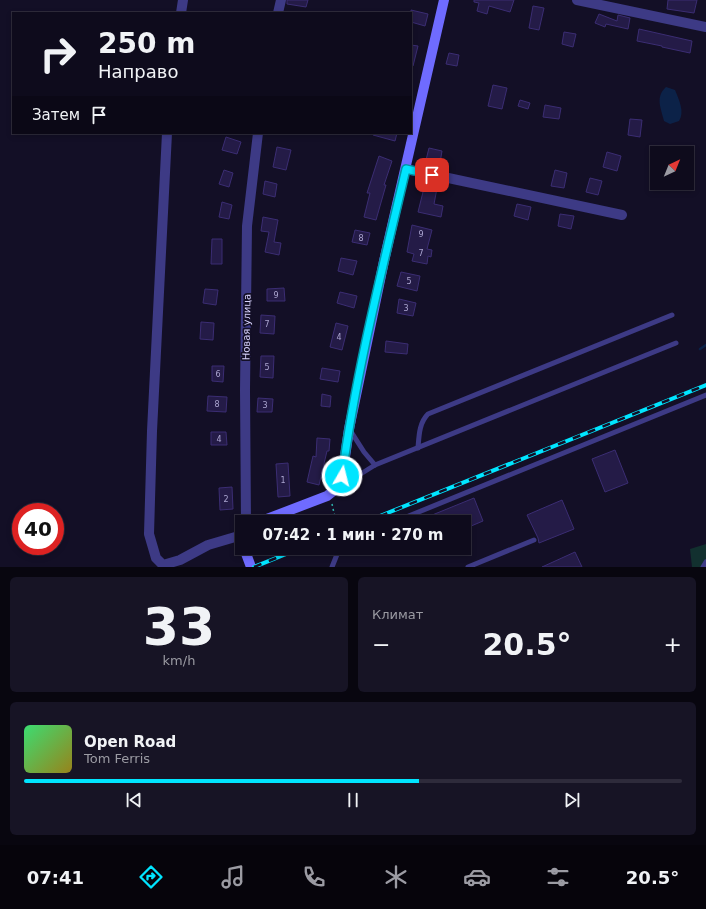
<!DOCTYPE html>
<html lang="ru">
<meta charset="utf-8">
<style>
:root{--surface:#0e0b1c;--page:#171425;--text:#f1f3f6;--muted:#9b9ba3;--line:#2e2b3b;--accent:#00e5ff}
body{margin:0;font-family:"DejaVu Sans",sans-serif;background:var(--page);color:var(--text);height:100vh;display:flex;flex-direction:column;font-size:15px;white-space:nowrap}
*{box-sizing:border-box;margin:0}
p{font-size:13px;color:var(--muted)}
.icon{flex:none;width:22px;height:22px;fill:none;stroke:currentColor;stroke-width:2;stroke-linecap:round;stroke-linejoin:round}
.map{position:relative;height:567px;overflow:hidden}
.details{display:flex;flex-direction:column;gap:10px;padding:10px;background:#08060f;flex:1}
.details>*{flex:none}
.top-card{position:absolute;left:12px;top:12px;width:400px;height:122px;border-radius:0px;box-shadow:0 2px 6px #0003,0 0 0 1px var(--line);background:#0e0b1c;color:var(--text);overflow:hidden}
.needle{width:26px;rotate:43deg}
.buttons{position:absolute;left:650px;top:146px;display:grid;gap:8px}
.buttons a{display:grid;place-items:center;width:44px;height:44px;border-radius:0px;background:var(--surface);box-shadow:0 2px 6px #0003,0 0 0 1px var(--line);font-size:20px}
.speed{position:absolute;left:12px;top:503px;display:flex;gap:8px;font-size:20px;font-weight:700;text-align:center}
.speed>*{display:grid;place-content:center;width:52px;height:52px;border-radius:50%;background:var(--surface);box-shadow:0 2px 6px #0003,0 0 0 1px var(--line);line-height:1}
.speed .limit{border:6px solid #d22;background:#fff;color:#111}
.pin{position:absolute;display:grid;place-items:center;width:34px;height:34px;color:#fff;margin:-17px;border-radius:8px;box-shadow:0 2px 6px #0006}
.me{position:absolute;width:44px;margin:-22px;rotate:8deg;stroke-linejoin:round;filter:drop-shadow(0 0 3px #0008)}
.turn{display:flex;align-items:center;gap:14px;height:84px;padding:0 20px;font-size:18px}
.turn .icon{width:52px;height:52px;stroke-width:2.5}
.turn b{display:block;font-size:28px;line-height:34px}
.then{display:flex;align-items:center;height:38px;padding:0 20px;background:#0003;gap:8px;font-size:15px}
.big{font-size:30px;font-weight:800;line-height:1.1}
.details .widget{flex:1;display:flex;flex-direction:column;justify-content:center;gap:6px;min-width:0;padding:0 14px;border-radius:6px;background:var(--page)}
.details .dial{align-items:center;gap:0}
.dial b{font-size:52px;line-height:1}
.song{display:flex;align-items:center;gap:12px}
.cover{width:48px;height:48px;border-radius:6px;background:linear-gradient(135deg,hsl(140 70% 55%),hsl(50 70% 35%))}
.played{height:4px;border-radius:2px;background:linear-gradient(90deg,var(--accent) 60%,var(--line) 60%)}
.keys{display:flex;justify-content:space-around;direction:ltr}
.heat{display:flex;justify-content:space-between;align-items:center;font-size:22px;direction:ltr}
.details .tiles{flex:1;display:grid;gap:10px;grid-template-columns:1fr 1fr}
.widget:last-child{grid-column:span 2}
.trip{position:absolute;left:235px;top:515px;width:236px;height:40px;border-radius:0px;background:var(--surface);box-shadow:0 2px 6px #0003,0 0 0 1px var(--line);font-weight:800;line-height:40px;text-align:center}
.menu{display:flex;height:64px;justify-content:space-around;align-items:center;background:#06040b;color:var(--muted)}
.menu .icon{width:28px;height:28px}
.menu .on{color:var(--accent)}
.menu b{font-size:18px;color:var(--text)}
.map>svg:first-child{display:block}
.green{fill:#12302f}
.water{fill:#0c2248}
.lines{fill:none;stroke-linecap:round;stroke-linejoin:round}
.stream{stroke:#0c2248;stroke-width:2.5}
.building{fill:#241b47;stroke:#3b2d73}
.path{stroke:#2fb8b0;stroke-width:1.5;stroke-dasharray:2 3;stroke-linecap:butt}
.lane{stroke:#3d3a85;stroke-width:5}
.street{stroke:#3d3a85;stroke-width:10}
.secondary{stroke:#6f6bff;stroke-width:10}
.rail-casing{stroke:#00e5ff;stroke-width:4}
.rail{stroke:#130f26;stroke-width:2.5;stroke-dasharray:8;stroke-linecap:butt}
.route-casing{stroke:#0095a6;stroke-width:10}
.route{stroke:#00e5ff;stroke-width:7}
.labels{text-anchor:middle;stroke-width:3.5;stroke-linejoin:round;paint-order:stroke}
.number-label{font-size:8px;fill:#aca6d1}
.street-label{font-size:10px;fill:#d9d4ff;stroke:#130f26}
</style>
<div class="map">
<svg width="706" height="567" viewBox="0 0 706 567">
<rect width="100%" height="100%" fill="#130f26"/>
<!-- green -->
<polygon class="green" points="706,544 706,567 692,567 690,549"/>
<!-- water -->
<path class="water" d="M666 87 675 90C679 100 685 112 679 121L670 124 664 121C661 108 655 97 666 87Z"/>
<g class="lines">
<!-- stream -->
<polyline class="stream" points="700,349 706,345"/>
</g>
<!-- building -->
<g class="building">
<polygon points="287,0 308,0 306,7 287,4"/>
<polygon points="474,0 514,0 510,12 489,6 487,14 477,11 479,3 474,2"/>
<polygon points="668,0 697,0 694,13 667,9"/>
<polygon points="533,6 544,8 539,30 529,28"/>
<polygon points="411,10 428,14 425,26 411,22"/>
<polygon points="599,14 617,21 618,15 630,18 628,29 606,24 605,27 595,23"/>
<polygon points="639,29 692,41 690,53 662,47 662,46 637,41"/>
<polygon points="564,32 576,34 573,47 562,44"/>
<polygon points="411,45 418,46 413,66 411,66"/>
<polygon points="449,53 459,55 457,66 446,64"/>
<polygon points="493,85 507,88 502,109 488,106"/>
<polygon points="520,100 530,103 528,109 518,106"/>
<polygon points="545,105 561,108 559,119 543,117"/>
<polygon points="630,119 642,120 640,137 628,135"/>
<polygon points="374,133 397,133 395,141 373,135"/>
<polygon points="226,137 241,142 237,154 222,150"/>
<polygon points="277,147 291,150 286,170 273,167"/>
<polygon points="429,148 442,151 440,163 426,160"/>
<polygon points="607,152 621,156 617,171 603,167"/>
<polygon points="379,156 392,161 384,185 386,185 376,220 364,217 370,193 367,193"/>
<polygon points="224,170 233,173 229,187 219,184"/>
<polygon points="555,170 567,173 564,188 551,186"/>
<polygon points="590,178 602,181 598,195 586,192"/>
<polygon points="423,179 438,183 434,204 443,206 441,217 418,212 423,192 420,191"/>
<polygon points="265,181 277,184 275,197 263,194"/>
<polygon points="222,202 232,205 229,219 219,217"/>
<polygon points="517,204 531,207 528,220 514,216"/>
<polygon points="560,214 574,216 571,229 558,226"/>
<polygon points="263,217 278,220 274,242 281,243 279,255 265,252 269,232 261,231"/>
<polygon points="412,225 432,230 427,249 432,250 431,257 428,256 427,264 412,261 414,254 407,252"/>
<polygon points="355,230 370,233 367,245 352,242"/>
<polygon points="212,239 222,239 222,264 211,264"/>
<polygon points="341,258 357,261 353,275 338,271"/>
<polygon points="401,272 420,276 417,291 397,286"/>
<polygon points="284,288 285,301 267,301 267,289"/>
<polygon points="205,289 218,290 216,305 203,303"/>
<polygon points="340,292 357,296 354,308 337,303"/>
<polygon points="399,299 416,303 413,316 397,313"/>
<polygon points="261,315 275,316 274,334 260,333"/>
<polygon points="201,322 214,323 213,340 200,339"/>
<polygon points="336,323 348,326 342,350 330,347"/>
<polygon points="386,341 408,344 407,354 385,352"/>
<polygon points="261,356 274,356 273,378 260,377"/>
<polygon points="212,366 224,366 223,382 212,381"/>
<polygon points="322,368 340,371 338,382 320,379"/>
<polygon points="322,394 331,396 330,407 321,406"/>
<polygon points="208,396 227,397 226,412 207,411"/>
<polygon points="258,398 273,399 272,412 257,412"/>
<polygon points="211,432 226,432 227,445 211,445"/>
<polygon points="317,438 330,439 329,451 327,451 319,485 307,482 313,456 316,457"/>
<polygon points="615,450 628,483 605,492 592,459"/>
<polygon points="288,463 290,496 278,497 276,464"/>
<polygon points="232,487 233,509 220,510 219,488"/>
<polygon points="474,498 483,521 464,529 464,522 415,522"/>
<polygon points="562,500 574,529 539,543 538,538 527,515"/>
<polygon points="575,552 582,567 542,567"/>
</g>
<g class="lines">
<!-- path -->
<polyline class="path" points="332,504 336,522"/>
<!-- lane -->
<g class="lane">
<polyline points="350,430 364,452 375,465"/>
<path d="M418 448C419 436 419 423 428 414L672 315"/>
<polyline points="338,487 343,485 375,465 676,343"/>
<polyline points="394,522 706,395"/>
<polyline points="332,567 338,552 342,548"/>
<polyline points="468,567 534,540"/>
<polyline points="703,567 706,562"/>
</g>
<!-- street -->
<g class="street">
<polyline points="577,0 706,27"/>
<polyline points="181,13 183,0"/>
<polyline points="278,13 281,0"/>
<polyline points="167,133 152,431 149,534 156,558 163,565 180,560 208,545 242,535"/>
<polyline points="406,169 622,215"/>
<polyline points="246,522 245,390 247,226 258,133"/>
</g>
<!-- secondary -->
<g class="secondary">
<polyline points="259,522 327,496 337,488 342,478 349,429 384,261 444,0"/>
<polyline points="244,548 251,567"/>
</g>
<defs>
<g id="rail">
<polyline points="365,522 706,385"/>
<polyline points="254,567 301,548"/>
</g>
</defs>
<!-- rail casing -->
<use href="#rail" class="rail-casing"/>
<!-- rail -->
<use href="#rail" class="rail"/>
</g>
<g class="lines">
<defs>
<path id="route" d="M342 476C356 372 382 270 406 169L432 175"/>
</defs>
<!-- route casing -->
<use href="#route" class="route-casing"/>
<!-- route -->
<use href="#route" class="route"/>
</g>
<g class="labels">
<!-- number labels -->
<g class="number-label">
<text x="421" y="237">9</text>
<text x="361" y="241">8</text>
<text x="421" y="256">7</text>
<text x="409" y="284">5</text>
<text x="276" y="298">9</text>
<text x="406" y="311">3</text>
<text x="267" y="327">7</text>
<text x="339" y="340">4</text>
<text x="267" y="370">5</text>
<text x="218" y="377">6</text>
<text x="217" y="407">8</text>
<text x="265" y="408">3</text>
<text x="219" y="442">4</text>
<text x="283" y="483">1</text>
<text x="226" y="502">2</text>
</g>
<!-- street labels -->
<g class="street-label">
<text transform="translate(246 327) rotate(-89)" y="4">Новая улица</text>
</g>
</g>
</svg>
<div class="buttons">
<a><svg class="needle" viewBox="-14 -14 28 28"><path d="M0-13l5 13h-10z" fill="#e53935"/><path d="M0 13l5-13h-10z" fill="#9b9ba3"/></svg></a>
</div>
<div class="speed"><div class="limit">40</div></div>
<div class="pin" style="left:432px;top:175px;background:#d93025"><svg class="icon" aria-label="arrive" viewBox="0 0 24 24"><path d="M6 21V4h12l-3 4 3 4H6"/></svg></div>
<svg class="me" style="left:342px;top:476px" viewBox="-20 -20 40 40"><circle r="17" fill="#00e5ff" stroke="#fff" stroke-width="3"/><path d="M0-11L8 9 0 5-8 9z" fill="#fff"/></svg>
<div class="trip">07:42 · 1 мин · 270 m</div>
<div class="top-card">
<div class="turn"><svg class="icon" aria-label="right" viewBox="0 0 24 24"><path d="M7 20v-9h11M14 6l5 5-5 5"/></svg><div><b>250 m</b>Направо</div></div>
<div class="then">Затем<svg class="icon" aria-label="arrive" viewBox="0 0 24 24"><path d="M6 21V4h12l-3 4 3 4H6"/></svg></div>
</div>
</div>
<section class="details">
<div class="tiles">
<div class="widget dial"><b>33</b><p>km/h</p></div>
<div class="widget"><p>Климат</p>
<div class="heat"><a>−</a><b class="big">20.5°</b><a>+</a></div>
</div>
<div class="widget">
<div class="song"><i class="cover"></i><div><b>Open Road</b><p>Tom Ferris</p></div></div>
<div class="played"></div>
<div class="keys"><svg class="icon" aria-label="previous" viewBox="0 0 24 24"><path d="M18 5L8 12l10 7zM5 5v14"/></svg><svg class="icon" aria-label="pause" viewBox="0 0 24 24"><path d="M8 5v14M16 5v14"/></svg><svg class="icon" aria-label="next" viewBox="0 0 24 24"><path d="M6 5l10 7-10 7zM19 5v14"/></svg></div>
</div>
</div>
</section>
<nav class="menu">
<b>07:41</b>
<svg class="icon on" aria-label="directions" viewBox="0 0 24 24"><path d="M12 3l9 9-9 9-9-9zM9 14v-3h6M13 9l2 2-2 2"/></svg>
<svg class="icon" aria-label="music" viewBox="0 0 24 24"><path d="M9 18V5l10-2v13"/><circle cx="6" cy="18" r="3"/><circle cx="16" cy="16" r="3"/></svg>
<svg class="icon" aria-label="phone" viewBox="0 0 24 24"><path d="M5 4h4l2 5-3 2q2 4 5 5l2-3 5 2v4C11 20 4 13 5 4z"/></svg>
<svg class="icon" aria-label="climate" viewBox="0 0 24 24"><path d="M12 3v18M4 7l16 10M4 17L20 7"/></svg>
<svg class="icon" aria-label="car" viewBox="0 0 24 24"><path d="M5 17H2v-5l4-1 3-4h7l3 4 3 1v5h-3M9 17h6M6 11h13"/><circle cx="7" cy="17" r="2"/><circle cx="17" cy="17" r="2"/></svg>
<svg class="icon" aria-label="filters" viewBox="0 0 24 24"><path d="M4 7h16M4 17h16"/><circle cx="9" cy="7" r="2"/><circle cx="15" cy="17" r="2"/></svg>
<b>20.5°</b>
</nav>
